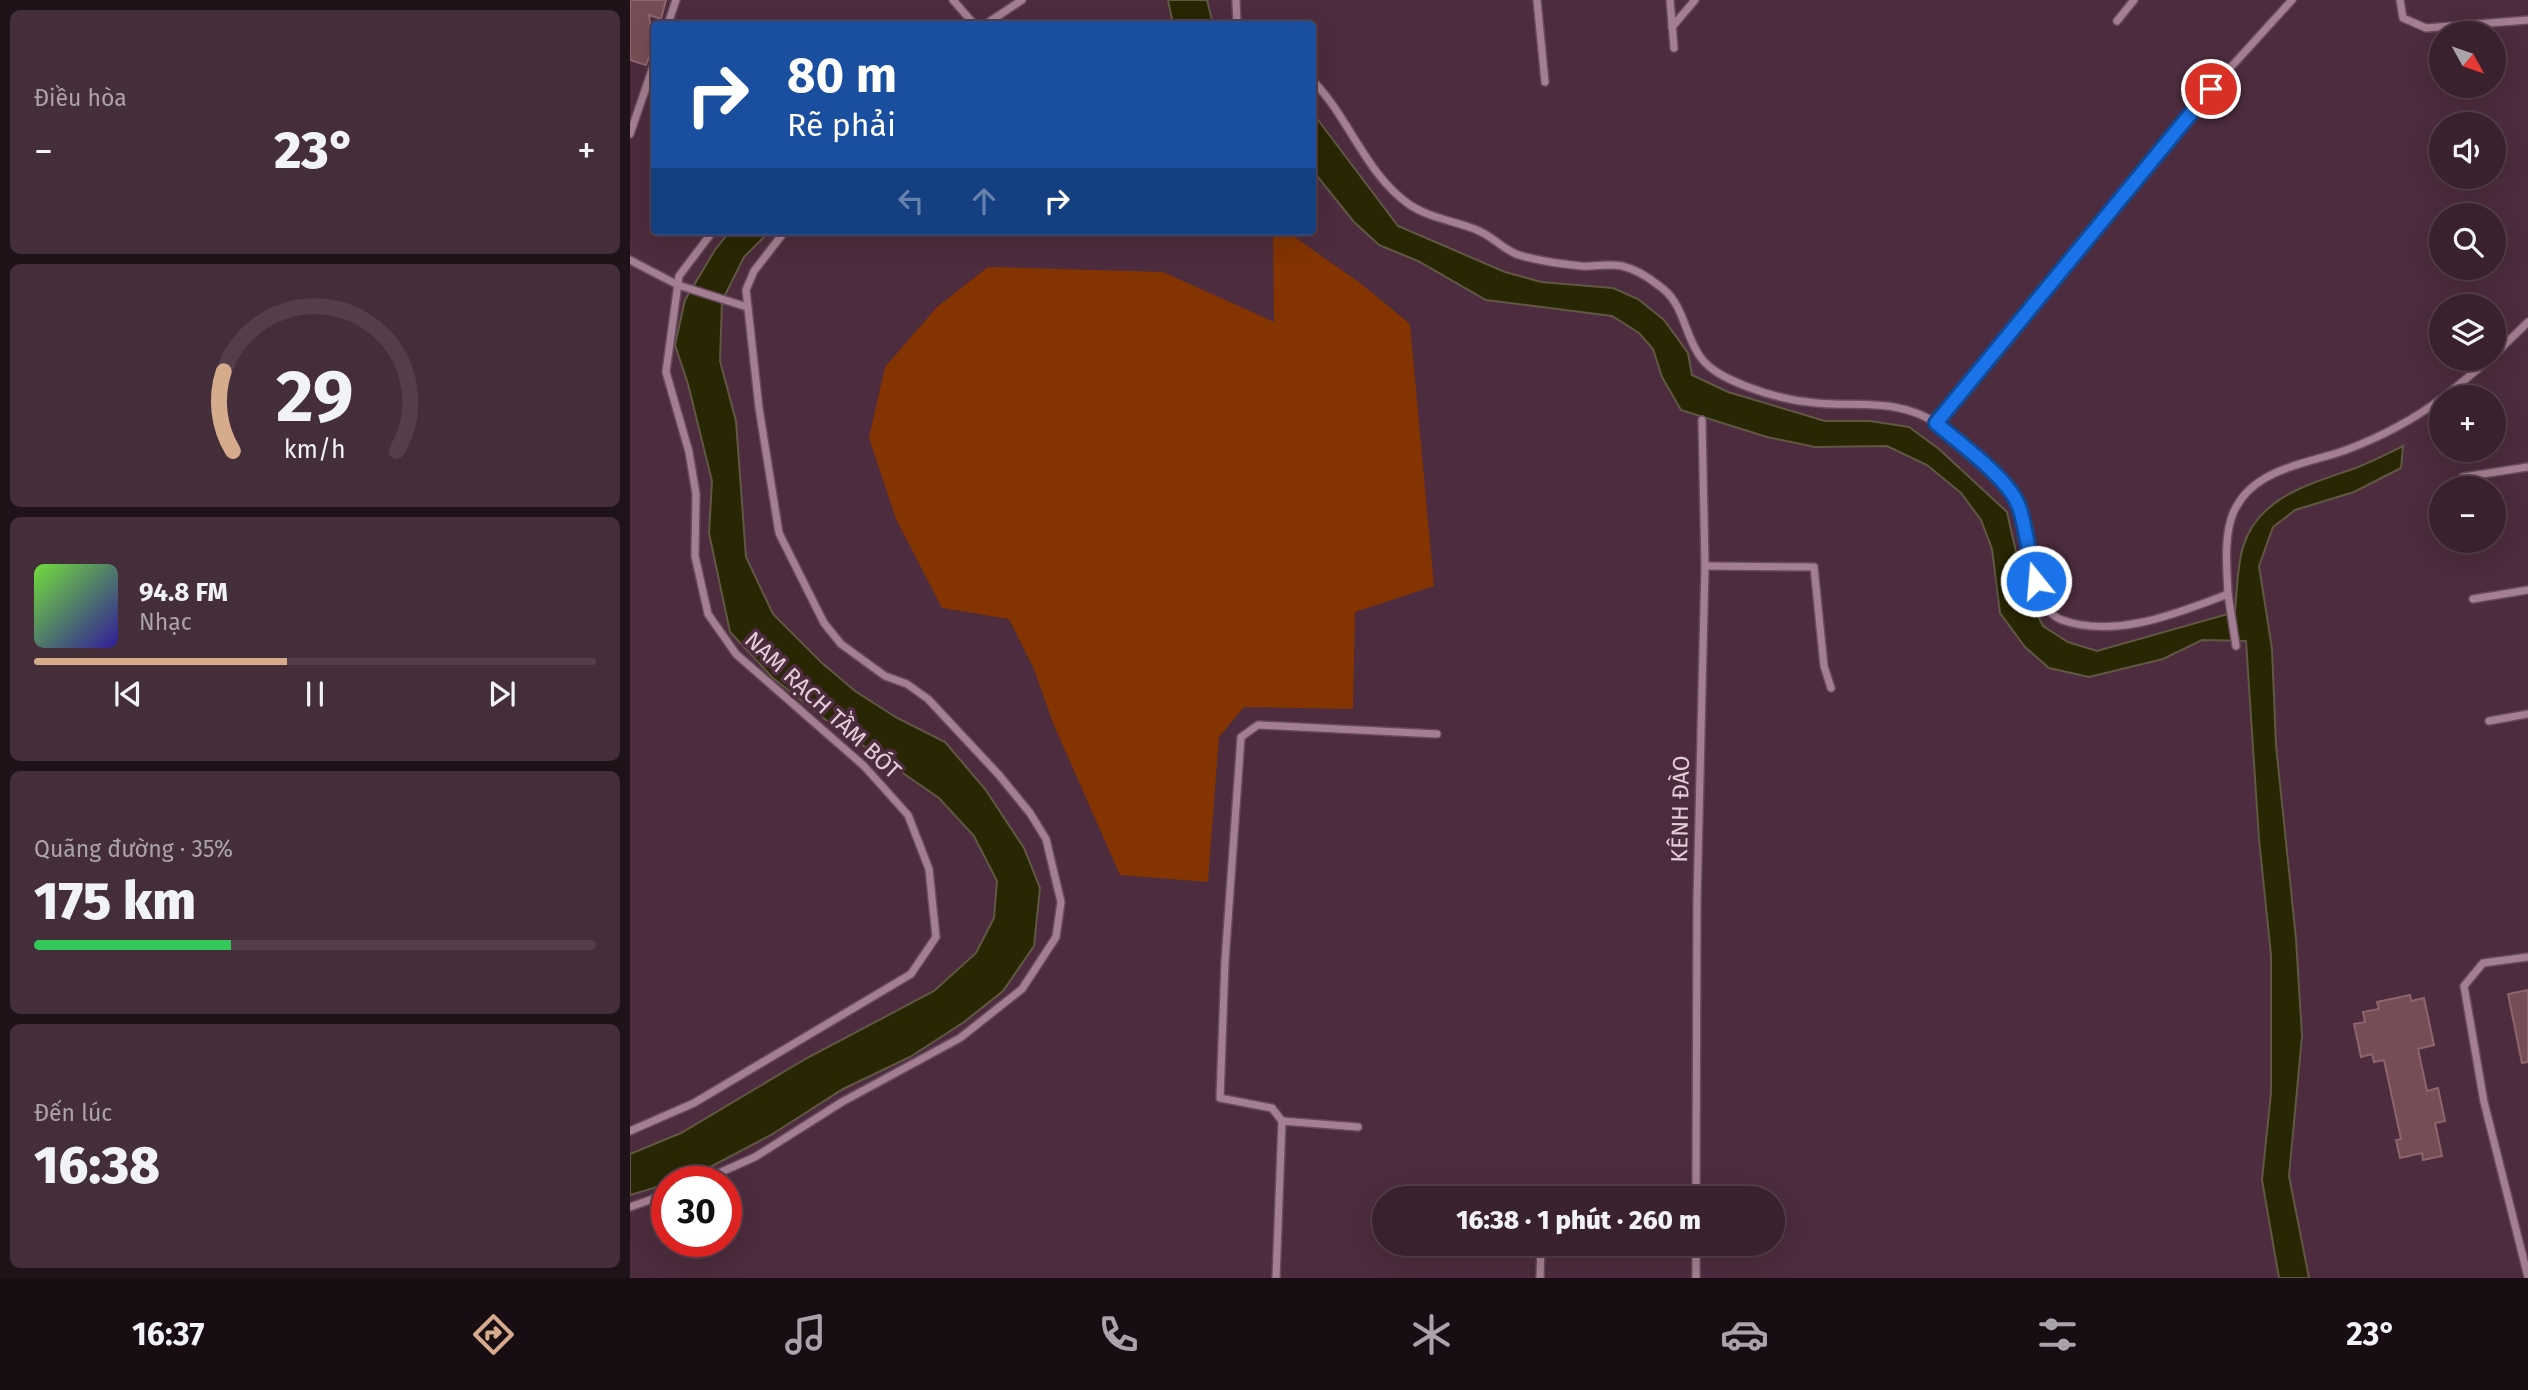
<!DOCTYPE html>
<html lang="vi">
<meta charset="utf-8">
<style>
:root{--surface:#39212e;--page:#442e3a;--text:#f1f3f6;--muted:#aba3aa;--line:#533e4a;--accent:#d6ab8b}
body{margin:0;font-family:"Fira Sans",sans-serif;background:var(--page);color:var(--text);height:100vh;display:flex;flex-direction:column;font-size:26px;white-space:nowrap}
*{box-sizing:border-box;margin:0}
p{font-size:23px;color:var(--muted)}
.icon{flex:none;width:38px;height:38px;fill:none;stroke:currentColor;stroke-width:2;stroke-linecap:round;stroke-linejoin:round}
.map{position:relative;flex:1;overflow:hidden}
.sheet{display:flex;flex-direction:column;gap:10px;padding:10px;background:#1f1219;width:630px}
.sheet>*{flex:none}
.banner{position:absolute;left:21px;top:21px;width:665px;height:214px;border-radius:7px;box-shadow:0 7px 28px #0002,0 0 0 2px var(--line);background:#1a4fa0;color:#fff;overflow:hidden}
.needle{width:46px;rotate:130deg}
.tools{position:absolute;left:1799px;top:21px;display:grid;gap:14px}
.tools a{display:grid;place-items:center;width:77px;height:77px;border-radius:50%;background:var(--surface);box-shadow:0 7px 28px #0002,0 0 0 2px var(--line);font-size:35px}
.speed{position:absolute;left:21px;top:1166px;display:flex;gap:14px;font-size:35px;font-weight:700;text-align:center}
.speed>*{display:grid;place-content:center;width:91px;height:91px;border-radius:50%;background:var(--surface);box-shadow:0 7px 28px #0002,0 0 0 2px var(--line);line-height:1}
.speed .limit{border:10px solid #d22;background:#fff;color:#111}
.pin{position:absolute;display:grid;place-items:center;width:60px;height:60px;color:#fff;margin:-30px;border:4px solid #fff;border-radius:50%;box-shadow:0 2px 7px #0007}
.me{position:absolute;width:77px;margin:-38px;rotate:343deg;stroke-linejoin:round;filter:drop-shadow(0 0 5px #0008)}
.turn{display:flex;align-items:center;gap:24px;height:147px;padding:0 21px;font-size:32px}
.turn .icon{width:91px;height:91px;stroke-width:2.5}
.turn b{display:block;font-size:49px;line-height:60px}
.lanes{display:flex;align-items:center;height:66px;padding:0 21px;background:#0003;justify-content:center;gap:35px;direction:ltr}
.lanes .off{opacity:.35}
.big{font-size:52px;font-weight:800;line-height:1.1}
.sheet .tile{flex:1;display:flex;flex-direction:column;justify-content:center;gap:10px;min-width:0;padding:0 24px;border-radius:10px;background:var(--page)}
.sheet .dial{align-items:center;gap:0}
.dial svg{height:182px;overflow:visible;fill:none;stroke:var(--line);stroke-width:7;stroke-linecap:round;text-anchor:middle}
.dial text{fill:var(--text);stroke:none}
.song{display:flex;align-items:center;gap:21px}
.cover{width:84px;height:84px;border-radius:10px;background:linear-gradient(135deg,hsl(100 70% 55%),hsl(250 70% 35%))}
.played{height:7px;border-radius:4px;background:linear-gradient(90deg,var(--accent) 45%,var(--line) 45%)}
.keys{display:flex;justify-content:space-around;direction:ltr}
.heat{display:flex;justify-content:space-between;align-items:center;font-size:38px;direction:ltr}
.charge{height:10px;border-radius:5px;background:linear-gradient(90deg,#34c759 35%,var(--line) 0)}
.trip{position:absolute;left:742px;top:1186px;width:413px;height:70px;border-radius:35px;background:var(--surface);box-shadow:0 7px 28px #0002,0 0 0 2px var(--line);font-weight:800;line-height:70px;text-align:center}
.dock{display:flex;height:112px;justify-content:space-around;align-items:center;background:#170d12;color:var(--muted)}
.dock .icon{width:49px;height:49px}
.dock .on{color:var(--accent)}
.dock b{font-size:32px;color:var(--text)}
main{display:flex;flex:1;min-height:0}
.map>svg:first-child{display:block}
.green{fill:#833401}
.water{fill:#282603;stroke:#605843;stroke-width:2}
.building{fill:#754d55;stroke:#8e646d;stroke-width:2}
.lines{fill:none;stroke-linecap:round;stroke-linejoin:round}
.street-casing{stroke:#664b5b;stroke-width:10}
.street{stroke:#a47e92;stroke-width:7}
.route-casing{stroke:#114b97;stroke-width:18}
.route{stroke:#1a73e8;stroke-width:12}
.labels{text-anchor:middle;stroke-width:7;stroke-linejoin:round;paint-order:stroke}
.street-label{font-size:23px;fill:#e3ced9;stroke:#4c2c3e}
</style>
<main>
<section class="sheet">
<div class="tile"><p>Điều hòa</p>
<div class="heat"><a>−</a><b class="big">23°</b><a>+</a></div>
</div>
<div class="tile dial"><svg viewBox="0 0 100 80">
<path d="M14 69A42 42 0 1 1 86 69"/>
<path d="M14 69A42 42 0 0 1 10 34" stroke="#d6ab8b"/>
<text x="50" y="56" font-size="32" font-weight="700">29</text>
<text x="50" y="72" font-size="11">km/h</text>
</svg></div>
<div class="tile">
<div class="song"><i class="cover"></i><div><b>94.8 FM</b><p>Nhạc</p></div></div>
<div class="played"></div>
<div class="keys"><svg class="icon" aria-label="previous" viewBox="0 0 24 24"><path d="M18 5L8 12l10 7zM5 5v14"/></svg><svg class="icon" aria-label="pause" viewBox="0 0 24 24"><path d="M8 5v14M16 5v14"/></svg><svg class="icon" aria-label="next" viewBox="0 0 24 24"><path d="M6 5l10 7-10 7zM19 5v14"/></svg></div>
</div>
<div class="tile"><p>Quãng đường · 35%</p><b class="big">175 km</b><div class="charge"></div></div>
<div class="tile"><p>Đến lúc</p><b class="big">16:38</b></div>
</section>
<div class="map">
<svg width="1898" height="1278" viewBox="0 0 1898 1278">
<rect width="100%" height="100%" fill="#4c2c3e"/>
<!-- green -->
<polygon class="green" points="643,231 656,231 730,283 780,324 804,586 725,612 723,709 614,707 589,737 578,882 490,875 423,723 404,669 379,619 312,608 266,519 239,438 255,367 307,307 358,267 533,272 644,322"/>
<!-- water -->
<g class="water">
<polygon points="538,0 577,0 583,24 543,24"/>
<path d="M682 112 768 226 875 272 911 282 983 288 1008 299 1034 320 1058 353 1062 375 1098 392 1195 421H1240L1279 427 1309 449 1377 512 1394 588 1413 626 1438 642 1467 651 1605 612C1607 591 1607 567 1613 547 1628 497 1680 484 1723 469 1740 463 1757 454 1773 446L1771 468 1724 492 1665 510 1643 527 1629 566 1642 649 1646 745 1666 939 1672 1036 1659 1176 1679 1278H1649L1632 1180 1641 1093V955L1629 839 1616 641 1572 640 1533 659 1459 677 1419 668 1395 647 1370 613 1362 549 1351 520 1331 493 1297 465 1257 446 1185 447 1137 437 1051 410 1032 377 1023 349 1009 333 982 316 856 300 788 261 749 245 724 222 683 171Z"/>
<polygon points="100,231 140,231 114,257 92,301 90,361 106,421 116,557 143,614 192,663 225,691 267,718 315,742 355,789 394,848 410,888 404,946 373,991 334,1022 280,1057 213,1089 141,1135 63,1176 37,1181 37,1184 0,1195 0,1154 51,1133 177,1058 304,991 346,953 364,918 367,881 344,836 309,798 196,720 143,678 100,632 79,533 82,481 58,384 45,345 55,300 85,250"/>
</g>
<!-- building -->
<g class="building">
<polygon points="0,0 36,0 31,19 19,15 23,46 16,65 0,60"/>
<polygon points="1898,990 1898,1062 1892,1063 1878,994"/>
<polygon points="1780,995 1781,1001 1794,998 1804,1045 1788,1049 1797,1091 1808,1088 1815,1121 1805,1123 1812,1156 1793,1160 1792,1153 1770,1158 1766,1140 1771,1139 1754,1060 1744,1062 1742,1054 1731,1057 1724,1024 1735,1022 1733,1012 1749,1009 1747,1002"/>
</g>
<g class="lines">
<defs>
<g id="street">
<polyline points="323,0 344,24"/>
<polyline points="606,0 607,24"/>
<polyline points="907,0 915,82"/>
<polyline points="1040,0 1044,48"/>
<polyline points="1770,0 1773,18 1796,28 1898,20"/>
<polyline points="1487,21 1504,0"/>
<polyline points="38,24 46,0"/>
<polyline points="356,24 392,0"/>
<polyline points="1042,27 1065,0"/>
<path d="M682 80C719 117 736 175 780 205 800 218 825 221 847 230 863 236 875 252 892 256 911 261 932 264 951 266 964 267 978 263 992 266 1005 269 1018 277 1028 285 1054 302 1053 331 1069 355 1079 371 1100 380 1118 387 1139 395 1163 401 1186 403 1227 407 1271 398 1307 424 1329 439 1375 478 1387 502 1401 531 1395 606 1432 620 1486 639 1548 613 1598 594L1606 646"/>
<polyline points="0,134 24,64"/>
<polyline points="0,260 48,285 117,307"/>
<polyline points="1864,355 1898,322"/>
<polyline points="1814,397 1860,359"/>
<polyline points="1306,423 1581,89 1662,0"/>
<polyline points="1833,477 1898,467"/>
<polyline points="1075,566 1184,567 1194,666 1201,688"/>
<path d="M1598 594C1597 570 1594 543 1601 519 1617 469 1674 465 1716 450 1748 438 1784 419 1811 399"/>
<polyline points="1843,599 1898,590"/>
<polyline points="1859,721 1898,714"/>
<polyline points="1898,957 1853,963 1834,986 1854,1102 1898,1277"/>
<polyline points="652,1121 728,1127"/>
<polyline points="0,1131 64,1103 281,974 306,937 299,869 278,815 234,766 106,654 78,614 65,556 66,494 59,452 36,372 49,276 83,231"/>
<polyline points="71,1181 125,1157 212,1102 330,1038 392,989 426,937 431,902 416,839 400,813 369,775 298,699 277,684 255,676 211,644 194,623 149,533 129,408 116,290 124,271 155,231"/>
<polyline points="912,1199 912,1198"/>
<polyline points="1066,1199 1067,901 1075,566 1072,420"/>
<polyline points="0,1207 37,1194"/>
<polyline points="646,1278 652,1121 642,1108 590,1098 595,962 611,737 628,725 807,734"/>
<polyline points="910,1278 911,1244"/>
<polyline points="1066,1278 1066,1244"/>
</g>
</defs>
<!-- street casing -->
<use href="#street" class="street-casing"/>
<!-- street -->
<use href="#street" class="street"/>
</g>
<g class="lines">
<defs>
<path id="route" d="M1406 581C1398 558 1396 520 1387 502 1374 475 1329 443 1306 423L1581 89"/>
</defs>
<!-- route casing -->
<use href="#route" class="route-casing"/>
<!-- route -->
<use href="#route" class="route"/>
</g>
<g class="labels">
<!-- street labels -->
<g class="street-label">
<text transform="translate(193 705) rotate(43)" y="8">NAM RẠCH TẦM BÓT</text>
<text transform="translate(1050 809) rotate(-89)" y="8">KÊNH ĐÀO</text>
</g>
</g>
</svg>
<div class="tools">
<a><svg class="needle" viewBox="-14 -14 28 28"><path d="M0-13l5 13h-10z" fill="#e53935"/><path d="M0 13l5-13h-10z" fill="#aba3aa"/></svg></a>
<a><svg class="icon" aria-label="sound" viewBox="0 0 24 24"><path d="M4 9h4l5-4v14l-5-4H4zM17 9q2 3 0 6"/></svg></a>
<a><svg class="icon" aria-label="search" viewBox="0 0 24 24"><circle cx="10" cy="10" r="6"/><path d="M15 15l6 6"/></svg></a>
<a><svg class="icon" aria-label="layers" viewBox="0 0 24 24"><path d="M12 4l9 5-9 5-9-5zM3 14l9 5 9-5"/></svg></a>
<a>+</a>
<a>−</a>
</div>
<div class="speed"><div class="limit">30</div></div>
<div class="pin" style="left:1581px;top:89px;background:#d93025"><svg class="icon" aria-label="arrive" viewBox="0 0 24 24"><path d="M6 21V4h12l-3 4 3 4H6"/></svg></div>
<svg class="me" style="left:1406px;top:581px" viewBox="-20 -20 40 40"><circle r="17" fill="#1a73e8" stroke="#fff" stroke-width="3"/><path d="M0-11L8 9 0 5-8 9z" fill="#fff"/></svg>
<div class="trip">16:38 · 1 phút · 260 m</div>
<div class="banner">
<div class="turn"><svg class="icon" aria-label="right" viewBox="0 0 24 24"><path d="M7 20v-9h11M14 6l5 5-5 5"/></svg><div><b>80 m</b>Rẽ phải</div></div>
<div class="lanes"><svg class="icon off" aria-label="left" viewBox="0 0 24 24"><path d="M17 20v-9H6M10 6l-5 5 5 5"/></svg><svg class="icon off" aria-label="ahead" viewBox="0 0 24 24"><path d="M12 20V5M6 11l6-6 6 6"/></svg><svg class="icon" aria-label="right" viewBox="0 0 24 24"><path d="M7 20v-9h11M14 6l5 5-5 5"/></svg></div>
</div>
</div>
</main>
<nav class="dock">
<b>16:37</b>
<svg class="icon on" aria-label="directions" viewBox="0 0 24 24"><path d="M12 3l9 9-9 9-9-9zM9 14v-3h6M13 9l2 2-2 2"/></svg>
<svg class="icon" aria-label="music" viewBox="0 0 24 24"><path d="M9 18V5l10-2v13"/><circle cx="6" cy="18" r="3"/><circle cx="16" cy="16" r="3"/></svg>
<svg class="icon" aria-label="phone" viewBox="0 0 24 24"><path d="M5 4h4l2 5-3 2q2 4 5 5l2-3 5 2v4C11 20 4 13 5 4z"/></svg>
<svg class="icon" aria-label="climate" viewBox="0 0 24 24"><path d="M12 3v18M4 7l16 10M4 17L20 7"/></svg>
<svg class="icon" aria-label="car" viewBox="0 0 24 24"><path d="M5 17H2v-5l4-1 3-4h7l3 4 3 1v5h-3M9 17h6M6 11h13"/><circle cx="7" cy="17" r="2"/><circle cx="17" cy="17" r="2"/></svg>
<svg class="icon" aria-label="filters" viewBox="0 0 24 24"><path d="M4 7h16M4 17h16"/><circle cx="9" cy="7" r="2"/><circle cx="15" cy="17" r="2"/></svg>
<b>23°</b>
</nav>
